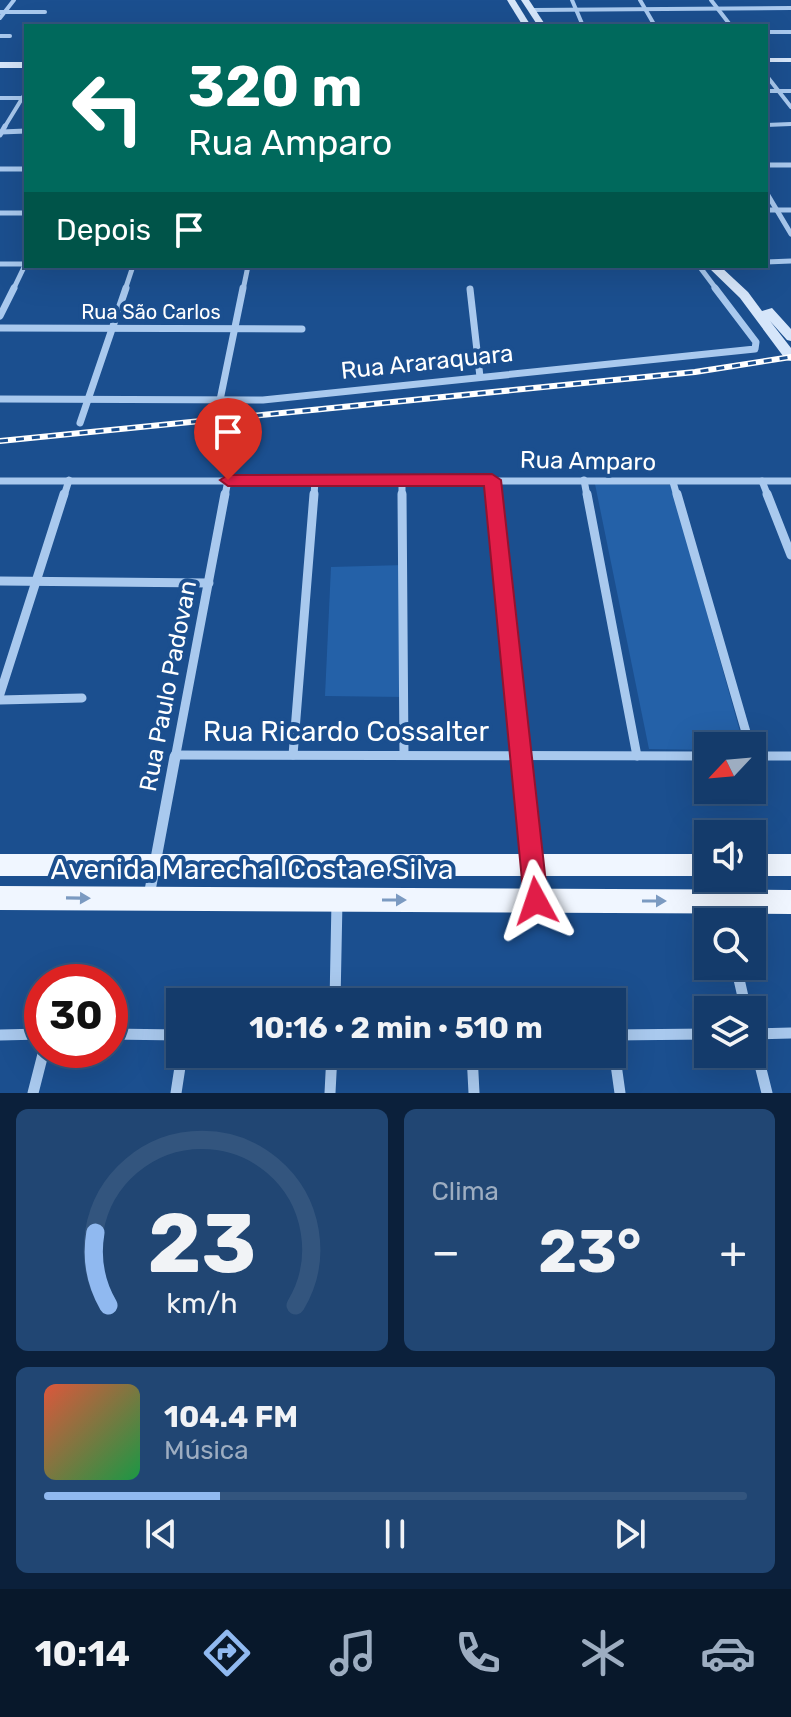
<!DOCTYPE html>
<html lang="pt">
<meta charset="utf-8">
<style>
:root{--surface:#143b6b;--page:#214673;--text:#f1f3f6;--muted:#9dadc1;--line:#33557e;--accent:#90b9f0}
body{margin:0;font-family:Rubik,sans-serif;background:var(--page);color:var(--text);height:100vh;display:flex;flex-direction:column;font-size:30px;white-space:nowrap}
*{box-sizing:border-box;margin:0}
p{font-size:26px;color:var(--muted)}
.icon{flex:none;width:44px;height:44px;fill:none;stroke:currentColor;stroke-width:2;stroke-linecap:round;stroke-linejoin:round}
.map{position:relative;height:1093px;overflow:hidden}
.details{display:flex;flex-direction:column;gap:16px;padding:16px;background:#0b203b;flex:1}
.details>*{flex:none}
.guide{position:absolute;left:24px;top:24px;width:744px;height:244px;border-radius:0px;box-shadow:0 8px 32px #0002,0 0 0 2px var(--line);background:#00695c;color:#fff;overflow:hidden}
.needle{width:52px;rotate:244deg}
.controls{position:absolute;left:694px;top:732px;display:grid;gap:16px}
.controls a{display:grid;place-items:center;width:72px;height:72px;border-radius:0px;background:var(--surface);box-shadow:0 8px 32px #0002,0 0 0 2px var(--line);font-size:40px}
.speed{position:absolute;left:24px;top:964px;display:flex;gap:16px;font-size:40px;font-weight:700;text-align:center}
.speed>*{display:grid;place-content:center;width:104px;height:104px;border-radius:50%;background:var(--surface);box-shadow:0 8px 32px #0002,0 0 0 2px var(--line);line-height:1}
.speed .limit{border:12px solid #d22;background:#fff;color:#111}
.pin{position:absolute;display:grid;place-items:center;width:68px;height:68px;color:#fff;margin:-82px -34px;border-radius:50% 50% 50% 0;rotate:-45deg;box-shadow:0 0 8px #0007}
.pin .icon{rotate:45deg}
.me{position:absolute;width:88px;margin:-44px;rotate:355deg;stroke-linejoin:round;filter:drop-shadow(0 0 6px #0008)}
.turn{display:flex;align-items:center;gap:28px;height:168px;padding:0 32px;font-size:36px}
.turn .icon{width:104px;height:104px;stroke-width:2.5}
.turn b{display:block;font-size:56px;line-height:68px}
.then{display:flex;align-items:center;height:76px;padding:0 32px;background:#0003;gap:16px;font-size:30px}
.big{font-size:60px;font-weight:700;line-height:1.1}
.details .tile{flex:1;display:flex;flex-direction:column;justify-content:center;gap:12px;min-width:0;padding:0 28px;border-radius:12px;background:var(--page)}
.details .dial{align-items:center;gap:0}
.dial svg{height:208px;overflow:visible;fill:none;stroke:var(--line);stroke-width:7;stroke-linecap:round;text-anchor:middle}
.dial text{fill:var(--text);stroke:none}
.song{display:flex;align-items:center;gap:24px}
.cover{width:96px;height:96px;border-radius:12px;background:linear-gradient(135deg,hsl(10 70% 55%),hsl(140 70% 35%))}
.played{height:8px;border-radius:4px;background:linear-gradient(90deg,var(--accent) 25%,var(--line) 25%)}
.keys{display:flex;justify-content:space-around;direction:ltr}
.heat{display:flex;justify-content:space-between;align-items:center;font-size:44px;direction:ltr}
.details .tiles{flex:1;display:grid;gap:16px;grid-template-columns:1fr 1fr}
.tile:last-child{grid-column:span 2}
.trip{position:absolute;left:166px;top:988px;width:460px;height:80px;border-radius:0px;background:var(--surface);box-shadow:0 8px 32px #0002,0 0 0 2px var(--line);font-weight:700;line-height:80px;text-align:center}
.menu{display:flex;height:128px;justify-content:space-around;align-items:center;background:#08182b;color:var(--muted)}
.menu .icon{width:56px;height:56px}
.menu .current{color:var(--accent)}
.menu b{font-size:36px;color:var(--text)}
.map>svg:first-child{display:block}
.green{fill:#2461a8}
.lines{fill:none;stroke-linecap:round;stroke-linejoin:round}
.street-far4{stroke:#a9c9ee;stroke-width:4}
.street-far3{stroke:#a9c9ee;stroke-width:5}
.street-far2{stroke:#a9c9ee;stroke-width:7}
.street-far1{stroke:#a9c9ee;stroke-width:9}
.street{stroke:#a9c9ee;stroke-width:11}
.secondary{fill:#d6e6fa;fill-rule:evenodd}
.primary{fill:#f0f6ff;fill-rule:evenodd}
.rail-casing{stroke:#fff;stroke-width:6}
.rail{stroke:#1b4f8f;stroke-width:3;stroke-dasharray:8;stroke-linecap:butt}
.oneway{fill:#7b9ac1}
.route{fill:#e11d48;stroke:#92132f;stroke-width:2}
.labels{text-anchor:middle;stroke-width:8;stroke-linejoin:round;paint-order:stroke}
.far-street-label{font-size:20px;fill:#fff;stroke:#1b4f8f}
.street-label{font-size:24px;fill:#fff;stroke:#1b4f8f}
.near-street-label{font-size:28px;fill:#fff;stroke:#1b4f8f}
</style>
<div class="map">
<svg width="791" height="1093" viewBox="0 0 791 1093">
<rect width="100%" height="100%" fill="#1b4f8f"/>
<!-- green -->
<g class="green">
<polygon points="595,484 671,485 744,746 708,746 708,750 649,749"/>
<polygon points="405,565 405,697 325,696 331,567"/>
</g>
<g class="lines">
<!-- street-far4 -->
<g class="street-far4">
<polyline points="572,0 583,26"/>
<polyline points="640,0 655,26"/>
<polyline points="711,0 731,26"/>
<polyline points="532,10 791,8"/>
<polyline points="0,12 45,12"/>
<polyline points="0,18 14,0"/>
<polyline points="766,32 791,32"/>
<polyline points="0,36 10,36"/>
<polyline points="766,75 791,107"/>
<polyline points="766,91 791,91"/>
<polyline points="0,98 23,98"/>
<polyline points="766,125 791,124"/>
<polyline points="4,128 26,92"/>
</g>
<!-- street-far3 -->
<g class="street-far3">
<polyline points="1,132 26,131"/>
<polyline points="0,135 5,126"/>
<polyline points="766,165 791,165"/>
<polyline points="0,169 26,169"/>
<polyline points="766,192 791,234"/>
<polyline points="766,210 791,210"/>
<polyline points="0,213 26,213"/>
<polyline points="766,262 791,261"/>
<polyline points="0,264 26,264"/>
<polyline points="699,266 717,290"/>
<polyline points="13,290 26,263"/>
<polyline points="125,290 133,266"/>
<polyline points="243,290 248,266"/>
</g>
<!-- street-far2 -->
<g class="street-far2">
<polyline points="470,289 480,377"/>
<polyline points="0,316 14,288"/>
<polyline points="0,328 302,329"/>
<polyline points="0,399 263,400 755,349 756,342 715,288"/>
<polyline points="220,400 243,288"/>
<polyline points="80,423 126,288"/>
<polyline points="492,480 494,496"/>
<polyline points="584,480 587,496"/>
<polyline points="0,481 791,481"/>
<polyline points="402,481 402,496"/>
<polyline points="762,481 768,496"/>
<polyline points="673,482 677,496"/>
<polyline points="64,496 69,480"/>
<polyline points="225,496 228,480"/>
<polyline points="314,496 315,480"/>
</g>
<!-- street-far1 -->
<g class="street-far1">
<polyline points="402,494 404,755"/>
<polyline points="494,494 521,759"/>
<polyline points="587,494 637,756"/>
<polyline points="677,494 750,746"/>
<polyline points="767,494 791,555"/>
<polyline points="0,581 209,583"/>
<polyline points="0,694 64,494"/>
<polyline points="0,700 82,698"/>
<polyline points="175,755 708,756"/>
<polyline points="293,755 314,494"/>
<polyline points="752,756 791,756"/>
<polyline points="175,759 225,494"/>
</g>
<!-- street -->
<g class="street">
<polyline points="521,757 536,897"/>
<polyline points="149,896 175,757"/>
<polyline points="721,906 725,922"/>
<polyline points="736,966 746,1010"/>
<polyline points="335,1002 337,901"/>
<polyline points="752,1033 767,1093"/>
<polyline points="110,1034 180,1035"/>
<polyline points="752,1034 791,1033"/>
<polyline points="0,1035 42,1034"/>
<polyline points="612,1035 708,1034"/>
<polyline points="612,1036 620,1093"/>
<polyline points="472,1054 474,1093"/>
<polyline points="33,1093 44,1050"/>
<polyline points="176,1093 182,1054"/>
<polyline points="330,1093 332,1054"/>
</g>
<!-- secondary -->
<g class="secondary">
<polygon points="507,0 515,0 531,26 523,26"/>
<polygon points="521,0 529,0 546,26 538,26"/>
<rect x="766" y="58" width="25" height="4"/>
<rect x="0" y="62" width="26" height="6"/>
<polygon points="707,266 720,266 748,292 762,311 772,308 791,329 791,341 787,340 770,321 791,348 791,361 786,360 740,298"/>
</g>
<!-- primary -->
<g class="primary">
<rect x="0" y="854" width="708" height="22"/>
<rect x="752" y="854" width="39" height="22"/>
<polygon points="0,886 791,890 791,914 0,910"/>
</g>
<defs>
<polyline id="rail" points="0,441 695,372 791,357"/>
</defs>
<!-- rail casing -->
<use href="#rail" class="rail-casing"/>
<!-- rail -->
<use href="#rail" class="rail"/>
</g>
<!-- one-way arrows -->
<defs><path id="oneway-solid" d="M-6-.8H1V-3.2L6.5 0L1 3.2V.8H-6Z" transform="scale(2)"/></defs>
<g class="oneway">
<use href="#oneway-solid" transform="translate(78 898) rotate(1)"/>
<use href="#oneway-solid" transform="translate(394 900)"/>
<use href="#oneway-solid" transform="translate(654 901)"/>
</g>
<!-- route -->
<polygon class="route" points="492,474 501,480 548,901 545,909 536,913 527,909 524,901 484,486 228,486 220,480 228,475"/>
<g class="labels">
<!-- far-street labels -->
<g class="far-street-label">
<text x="151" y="319">Rua São Carlos</text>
</g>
<!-- street labels -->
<g class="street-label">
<text transform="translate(427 362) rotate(-6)" y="8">Rua Araraquara</text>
<text transform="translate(588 461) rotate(1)" y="8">Rua Amparo</text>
<text transform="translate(168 686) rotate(-79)" y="8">Rua Paulo Padovan</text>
</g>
<!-- near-street labels -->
<g class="near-street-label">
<text x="346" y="741">Rua Ricardo Cossalter</text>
<text x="252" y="879">Avenida Marechal Costa e Silva</text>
</g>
</g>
</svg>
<div class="controls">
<a><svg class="needle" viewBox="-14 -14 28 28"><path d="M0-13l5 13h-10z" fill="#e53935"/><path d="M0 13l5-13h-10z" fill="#9dadc1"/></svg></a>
<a><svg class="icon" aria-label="sound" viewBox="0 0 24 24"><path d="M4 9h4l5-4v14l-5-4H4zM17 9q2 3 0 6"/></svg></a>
<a><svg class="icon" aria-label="search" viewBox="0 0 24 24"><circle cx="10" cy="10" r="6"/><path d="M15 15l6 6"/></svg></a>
<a><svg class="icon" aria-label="layers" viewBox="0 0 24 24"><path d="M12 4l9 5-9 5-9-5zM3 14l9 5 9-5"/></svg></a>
</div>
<div class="speed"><div class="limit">30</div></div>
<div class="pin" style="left:228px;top:480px;background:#d93025"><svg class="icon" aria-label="arrive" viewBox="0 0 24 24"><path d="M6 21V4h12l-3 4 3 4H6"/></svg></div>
<svg class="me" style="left:536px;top:901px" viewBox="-20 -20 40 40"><path d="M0-17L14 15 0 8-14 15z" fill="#e11d48" stroke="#fff" stroke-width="4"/></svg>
<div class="trip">10:16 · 2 min · 510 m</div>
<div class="guide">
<div class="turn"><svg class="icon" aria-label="left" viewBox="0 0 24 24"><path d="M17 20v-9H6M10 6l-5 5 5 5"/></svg><div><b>320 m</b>Rua Amparo</div></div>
<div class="then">Depois<svg class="icon" aria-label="arrive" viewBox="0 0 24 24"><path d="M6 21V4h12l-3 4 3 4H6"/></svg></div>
</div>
</div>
<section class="details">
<div class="tiles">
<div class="tile dial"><svg viewBox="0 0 100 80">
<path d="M14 69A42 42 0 1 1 86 69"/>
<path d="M14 69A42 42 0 0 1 9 41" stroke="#90b9f0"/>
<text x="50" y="56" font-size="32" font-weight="700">23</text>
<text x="50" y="72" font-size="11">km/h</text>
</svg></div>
<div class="tile"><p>Clima</p>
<div class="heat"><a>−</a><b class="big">23°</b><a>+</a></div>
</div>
<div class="tile">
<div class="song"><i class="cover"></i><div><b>104.4 FM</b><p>Música</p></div></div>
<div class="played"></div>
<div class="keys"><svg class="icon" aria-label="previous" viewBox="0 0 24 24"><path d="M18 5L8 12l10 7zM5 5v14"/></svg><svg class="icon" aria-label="pause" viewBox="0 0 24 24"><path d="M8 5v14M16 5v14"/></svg><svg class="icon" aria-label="next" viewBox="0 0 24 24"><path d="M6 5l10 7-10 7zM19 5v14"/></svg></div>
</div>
</div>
</section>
<nav class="menu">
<b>10:14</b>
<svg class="icon current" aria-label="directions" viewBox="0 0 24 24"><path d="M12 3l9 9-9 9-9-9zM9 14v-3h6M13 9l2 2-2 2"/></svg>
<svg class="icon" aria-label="music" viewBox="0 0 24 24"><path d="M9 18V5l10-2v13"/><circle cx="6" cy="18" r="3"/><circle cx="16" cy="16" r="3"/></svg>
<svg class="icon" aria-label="phone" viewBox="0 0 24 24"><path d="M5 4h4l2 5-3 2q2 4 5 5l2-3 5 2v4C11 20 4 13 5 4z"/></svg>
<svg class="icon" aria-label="climate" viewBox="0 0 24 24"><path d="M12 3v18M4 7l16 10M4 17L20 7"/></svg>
<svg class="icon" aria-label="car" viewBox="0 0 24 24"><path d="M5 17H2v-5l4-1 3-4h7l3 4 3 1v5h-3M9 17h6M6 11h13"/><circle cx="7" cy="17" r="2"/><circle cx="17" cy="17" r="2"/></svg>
</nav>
